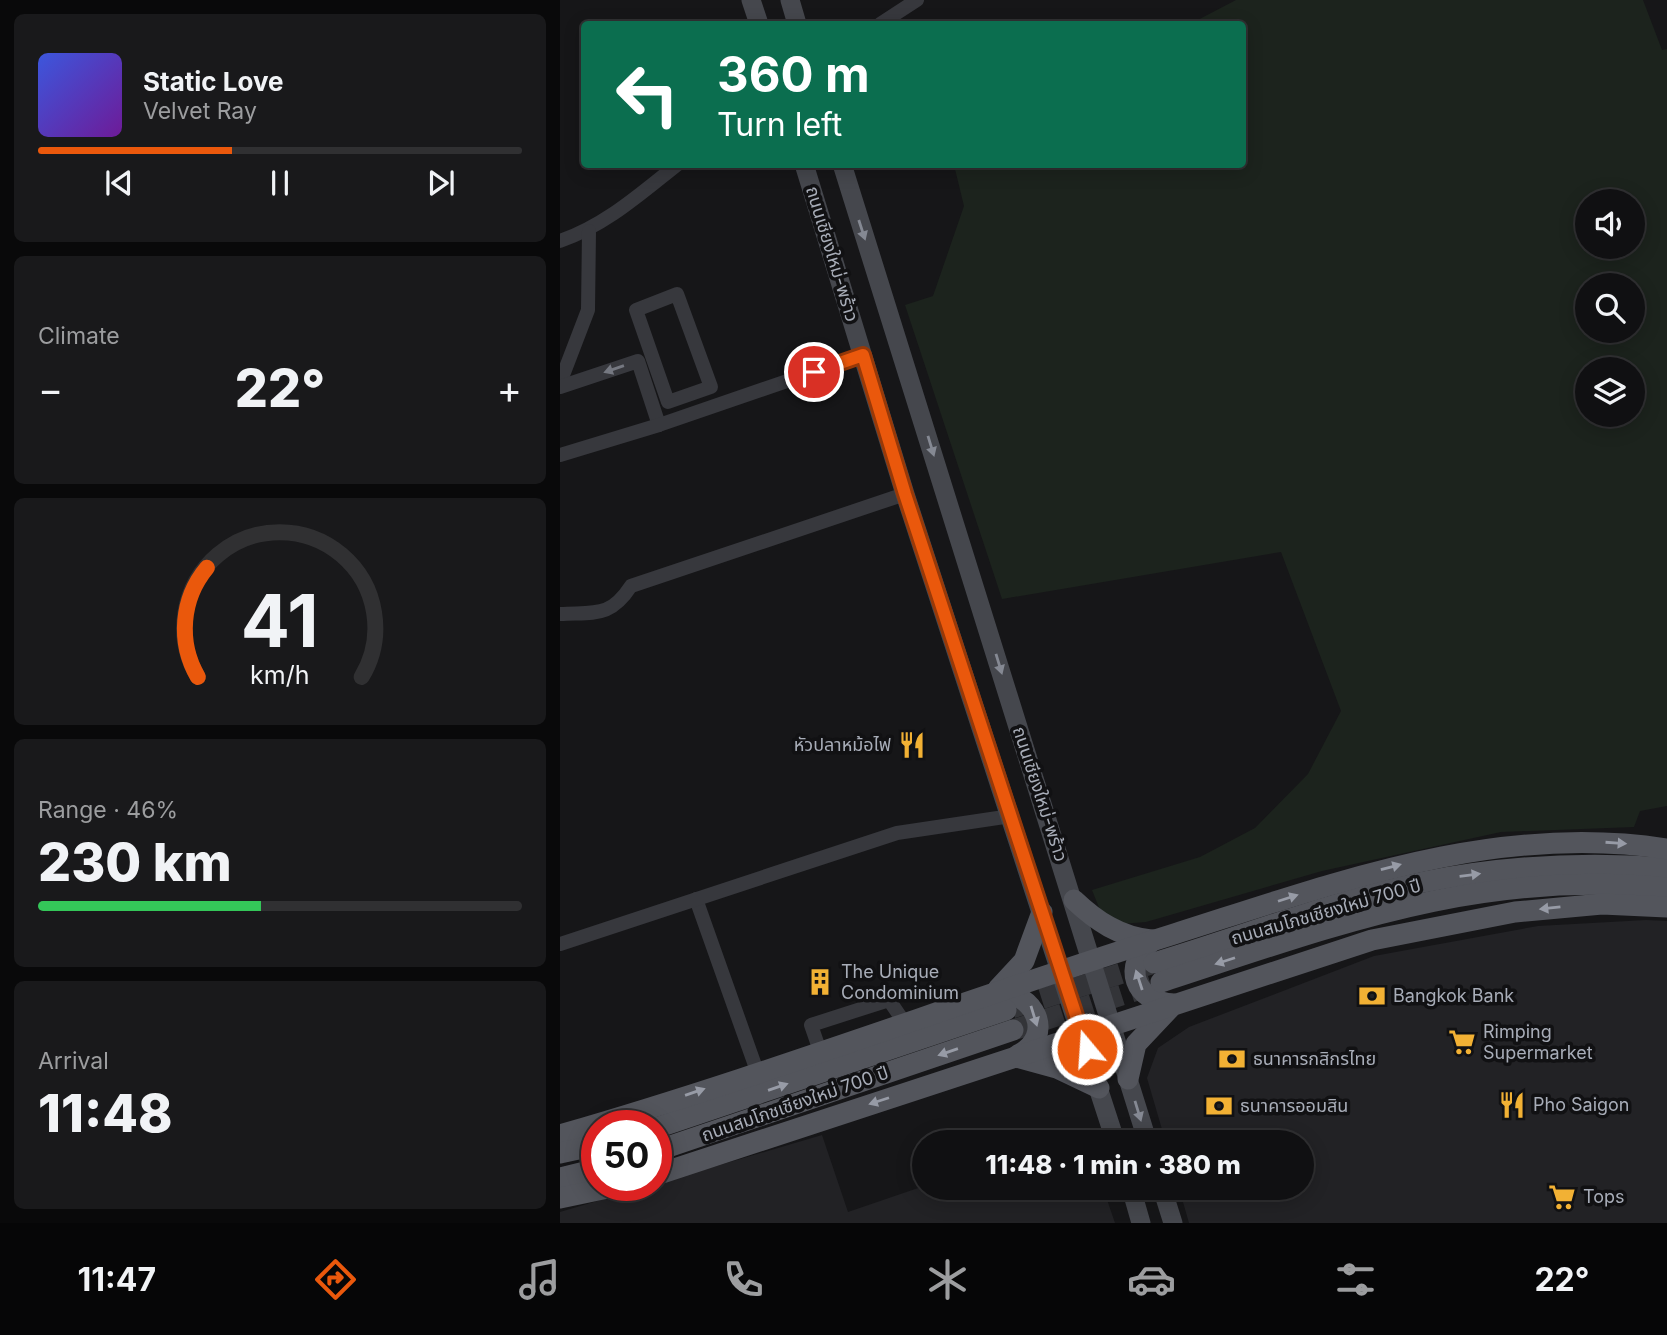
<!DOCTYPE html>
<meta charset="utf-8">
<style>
:root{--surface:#101012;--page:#19191b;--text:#f1f3f6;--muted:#9c9d9f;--line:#303032;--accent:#ea580c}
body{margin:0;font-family:Inter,"Noto Sans Thai",sans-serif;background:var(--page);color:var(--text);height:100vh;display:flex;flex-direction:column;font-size:26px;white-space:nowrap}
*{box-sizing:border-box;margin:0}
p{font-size:23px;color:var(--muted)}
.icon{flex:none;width:38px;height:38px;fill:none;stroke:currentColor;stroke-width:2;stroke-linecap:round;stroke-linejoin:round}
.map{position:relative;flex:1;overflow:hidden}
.drawer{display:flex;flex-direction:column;gap:14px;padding:14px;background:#09090a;width:560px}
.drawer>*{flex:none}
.banner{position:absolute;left:21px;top:21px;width:665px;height:147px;border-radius:7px;box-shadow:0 4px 18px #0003,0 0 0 2px var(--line);background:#0b6e4f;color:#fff;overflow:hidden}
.tools{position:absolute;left:1015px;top:189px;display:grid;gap:14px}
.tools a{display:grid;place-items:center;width:70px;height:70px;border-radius:50%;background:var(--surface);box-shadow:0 4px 18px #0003,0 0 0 2px var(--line);font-size:35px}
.speed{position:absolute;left:21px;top:1110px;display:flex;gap:14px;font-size:35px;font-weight:700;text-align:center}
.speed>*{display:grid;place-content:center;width:91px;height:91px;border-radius:50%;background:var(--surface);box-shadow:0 4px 18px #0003,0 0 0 2px var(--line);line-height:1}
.speed .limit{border:10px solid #d22;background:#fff;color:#111}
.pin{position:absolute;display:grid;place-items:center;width:60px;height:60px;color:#fff;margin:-30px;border:4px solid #fff;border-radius:50%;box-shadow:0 2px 7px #0007}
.me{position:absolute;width:77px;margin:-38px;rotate:342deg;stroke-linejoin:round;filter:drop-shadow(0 0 5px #0008)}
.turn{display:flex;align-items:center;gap:24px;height:147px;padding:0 21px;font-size:32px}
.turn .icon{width:91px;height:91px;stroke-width:2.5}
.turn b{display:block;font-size:49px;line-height:60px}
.big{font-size:52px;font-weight:800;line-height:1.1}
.drawer .widget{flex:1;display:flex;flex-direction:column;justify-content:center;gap:10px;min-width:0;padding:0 24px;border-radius:10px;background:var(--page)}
.drawer .dial{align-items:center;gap:0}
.dial svg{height:182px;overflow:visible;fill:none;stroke:var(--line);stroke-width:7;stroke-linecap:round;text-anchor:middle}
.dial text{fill:var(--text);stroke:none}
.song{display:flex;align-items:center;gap:21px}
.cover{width:84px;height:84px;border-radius:10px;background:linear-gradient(135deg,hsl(230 70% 55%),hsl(280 70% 35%))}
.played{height:7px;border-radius:4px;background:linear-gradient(90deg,var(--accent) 40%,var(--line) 40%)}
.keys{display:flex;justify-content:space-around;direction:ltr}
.heat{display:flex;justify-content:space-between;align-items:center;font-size:38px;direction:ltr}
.charge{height:10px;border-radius:5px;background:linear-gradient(90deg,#34c759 46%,var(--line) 0)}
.trip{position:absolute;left:352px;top:1130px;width:402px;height:70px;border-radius:35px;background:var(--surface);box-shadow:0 4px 18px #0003,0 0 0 2px var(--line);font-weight:800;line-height:70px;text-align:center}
.tab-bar{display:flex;height:112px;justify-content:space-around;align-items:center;background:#060607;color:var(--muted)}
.tab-bar .icon{width:49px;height:49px}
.tab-bar .active{color:var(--accent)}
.tab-bar b{font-size:32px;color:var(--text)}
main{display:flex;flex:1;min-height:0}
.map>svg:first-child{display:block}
.built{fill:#222225}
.green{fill:#1c231d;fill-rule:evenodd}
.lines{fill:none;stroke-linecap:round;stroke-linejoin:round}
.primary-tunnel{stroke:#333438;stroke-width:21;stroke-dasharray:21 10;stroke-linecap:butt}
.minor{stroke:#37383d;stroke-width:14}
.secondary{stroke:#45474d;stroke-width:19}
.primary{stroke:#53555c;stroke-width:21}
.oneway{fill:#858993}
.oneway2{fill:#757881}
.oneway3{fill:#979ba6}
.route-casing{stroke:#983908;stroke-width:18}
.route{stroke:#ea580c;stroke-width:12}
.labels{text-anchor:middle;stroke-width:7;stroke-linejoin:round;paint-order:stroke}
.street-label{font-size:18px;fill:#a8adb8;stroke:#111113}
.poi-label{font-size:18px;fill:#a8adb8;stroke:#111113;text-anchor:start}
</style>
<main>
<section class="drawer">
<div class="widget">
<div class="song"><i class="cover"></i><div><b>Static Love</b><p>Velvet Ray</p></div></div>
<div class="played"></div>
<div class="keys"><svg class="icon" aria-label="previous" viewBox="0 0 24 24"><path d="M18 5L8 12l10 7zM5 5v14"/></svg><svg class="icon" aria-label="pause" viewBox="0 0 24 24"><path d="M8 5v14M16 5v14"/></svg><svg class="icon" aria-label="next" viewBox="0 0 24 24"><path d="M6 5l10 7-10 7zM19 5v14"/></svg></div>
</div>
<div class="widget"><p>Climate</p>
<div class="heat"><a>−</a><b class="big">22°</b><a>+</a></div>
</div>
<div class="widget dial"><svg viewBox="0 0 100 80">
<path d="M14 69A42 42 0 1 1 86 69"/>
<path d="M14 69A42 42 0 0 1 18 21" stroke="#ea580c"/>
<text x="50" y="56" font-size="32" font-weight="700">41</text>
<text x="50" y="72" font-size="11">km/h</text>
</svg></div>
<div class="widget"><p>Range · 46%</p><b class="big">230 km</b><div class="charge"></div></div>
<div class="widget"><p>Arrival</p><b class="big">11:48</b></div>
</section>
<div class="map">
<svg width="1107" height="1223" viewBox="0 0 1107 1223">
<rect width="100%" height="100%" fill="#161618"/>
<!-- built -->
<g class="built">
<polygon points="1086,920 1107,921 1107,1223 629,1223 619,1188 742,1188 742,1143 606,1143 587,1078 598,1048 629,1027 814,956 978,926"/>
<polygon points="524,1132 527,1143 491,1143 523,1132"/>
<polygon points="262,1135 288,1212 364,1186 543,1188 555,1223 0,1223 0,1212"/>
</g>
<!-- green -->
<path class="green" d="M676 0H1083L1102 50 1107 49V806L1080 811 1074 827 941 832 762 871 586 922 561 924 542 915 532 890 640 857 695 828 748 774 781 711 721 552 442 599 345 305 373 296 404 206 394 165 682 164V24H630ZM1027 201H1073V247H1027ZM1027 285H1073V331H1027ZM1027 369H1073V415H1027Z"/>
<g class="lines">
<!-- primary-tunnel -->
<g class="primary-tunnel">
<polyline points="452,1008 591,964"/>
<polyline points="453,1030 596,984"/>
</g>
<!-- minor -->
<g class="minor">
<polyline points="320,24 357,0"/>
<path d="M0 241C46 225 80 194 118 164"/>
<polygon points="117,294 151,387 108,402 76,310"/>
<polyline points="0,383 28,310 29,231"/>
<polyline points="0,387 78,361 99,425"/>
<polyline points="0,455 99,425 303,355"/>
<path d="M0 614C35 612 50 618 71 586L345 494"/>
<polyline points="136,899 197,1071"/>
<polyline points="0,944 337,833 451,816"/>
<polyline points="260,1051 251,1025 329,1000 344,1022"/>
</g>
<!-- secondary -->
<g class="secondary">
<polyline points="191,0 199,24"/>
<polyline points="230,0 237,24"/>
<polyline points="244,164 345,494 556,1143"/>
<polyline points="282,164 588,1143"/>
<polyline points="571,1188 581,1223"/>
<polyline points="602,1188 613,1223"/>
</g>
<!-- primary -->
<g class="primary">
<path d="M514 900C536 921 560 937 591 940"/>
<path d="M593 940C561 966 574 1002 614 1004"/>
<path d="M594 963C683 936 773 901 864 882 943 866 1027 862 1107 868"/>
<path d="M601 982C776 925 919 869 1107 888"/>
<polyline points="438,989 464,961 482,912"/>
<path d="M436 992C475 991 496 1036 458 1055"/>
<polyline points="456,1057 497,1068 539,1088"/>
<polyline points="568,1079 576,1044 610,1008"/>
<polyline points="96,1128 446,1010"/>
<path d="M0 1135C206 1076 407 999 611 935 773 884 934 822 1107 849"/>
<polyline points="96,1151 453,1030"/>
<polyline points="0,1153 37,1145"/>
<polyline points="96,1175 812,940 955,912 1042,904 1107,907"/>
<polyline points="0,1178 37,1169"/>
<polyline points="0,1198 62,1185"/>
</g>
</g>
<!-- one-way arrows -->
<defs><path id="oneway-solid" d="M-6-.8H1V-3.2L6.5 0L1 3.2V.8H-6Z" transform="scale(1.75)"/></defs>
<g class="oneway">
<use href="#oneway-solid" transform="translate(302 230) rotate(72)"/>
<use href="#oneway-solid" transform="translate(371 446) rotate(73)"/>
<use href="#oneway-solid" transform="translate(439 664) rotate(73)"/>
<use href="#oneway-solid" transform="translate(578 1111) rotate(73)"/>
</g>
<use class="oneway2" href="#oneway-solid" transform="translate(54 369) rotate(161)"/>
<g class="oneway3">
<use href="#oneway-solid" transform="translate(1056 843) rotate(4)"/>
<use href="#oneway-solid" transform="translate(831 867) rotate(-15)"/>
<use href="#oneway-solid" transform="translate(910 875) rotate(-7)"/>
<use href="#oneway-solid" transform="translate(728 898) rotate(-18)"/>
<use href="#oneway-solid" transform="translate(990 908) rotate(174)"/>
<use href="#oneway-solid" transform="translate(665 961) rotate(162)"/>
<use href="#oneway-solid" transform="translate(579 980) rotate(-108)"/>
<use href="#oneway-solid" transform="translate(474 1016) rotate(73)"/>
<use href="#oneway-solid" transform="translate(388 1052) rotate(161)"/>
<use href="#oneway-solid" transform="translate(218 1087) rotate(-19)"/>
<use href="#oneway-solid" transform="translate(135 1092) rotate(-19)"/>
<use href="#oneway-solid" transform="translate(319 1101) rotate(162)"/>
</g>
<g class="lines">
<defs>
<polyline id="route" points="254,372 303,355 345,494 527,1049"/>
</defs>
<!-- route casing -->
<use href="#route" class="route-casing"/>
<!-- route -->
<use href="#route" class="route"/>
</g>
<!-- icons -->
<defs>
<symbol id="restaurant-bare" viewBox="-9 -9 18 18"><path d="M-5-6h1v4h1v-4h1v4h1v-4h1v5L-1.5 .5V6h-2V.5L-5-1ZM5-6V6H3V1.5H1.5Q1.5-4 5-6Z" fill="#f2b134" stroke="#111113" stroke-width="2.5" paint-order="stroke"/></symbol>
<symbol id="building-bare" viewBox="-9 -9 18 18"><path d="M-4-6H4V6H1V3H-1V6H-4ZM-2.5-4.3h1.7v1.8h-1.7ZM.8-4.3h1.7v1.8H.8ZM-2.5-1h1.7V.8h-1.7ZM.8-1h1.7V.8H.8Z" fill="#f2b134" stroke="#111113" stroke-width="2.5" paint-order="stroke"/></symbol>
<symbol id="bank-bare" viewBox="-9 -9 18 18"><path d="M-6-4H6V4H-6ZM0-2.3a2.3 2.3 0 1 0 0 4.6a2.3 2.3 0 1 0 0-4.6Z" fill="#f2b134" stroke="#111113" stroke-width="2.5" paint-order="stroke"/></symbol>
<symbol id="supermarket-bare" viewBox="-9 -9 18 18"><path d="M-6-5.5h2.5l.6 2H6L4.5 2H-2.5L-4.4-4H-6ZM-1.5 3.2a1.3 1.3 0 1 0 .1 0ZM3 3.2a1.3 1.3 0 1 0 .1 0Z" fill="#f2b134" stroke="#111113" stroke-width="2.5" paint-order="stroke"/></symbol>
</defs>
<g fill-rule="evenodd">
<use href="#restaurant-bare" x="333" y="726" width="38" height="38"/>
<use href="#building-bare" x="241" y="963" width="38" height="38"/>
<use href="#bank-bare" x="793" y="977" width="38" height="38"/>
<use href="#supermarket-bare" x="883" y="1023" width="38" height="38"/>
<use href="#bank-bare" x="653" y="1040" width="38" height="38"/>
<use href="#restaurant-bare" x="933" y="1086" width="38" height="38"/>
<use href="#bank-bare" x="640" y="1087" width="38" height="38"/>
<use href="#supermarket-bare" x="983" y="1178" width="38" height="38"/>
</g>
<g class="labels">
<!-- street labels -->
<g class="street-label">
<text transform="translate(272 254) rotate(73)" y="6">ถนนเชียงใหม่-พร้าว</text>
<text transform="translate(480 794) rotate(72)" y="6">ถนนเชียงใหม่-พร้าว</text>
<text transform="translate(766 912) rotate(-16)" y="6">ถนนสมโภชเชียงใหม่ 700 ปี</text>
<text transform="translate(235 1104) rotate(-19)" y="6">ถนนสมโภชเชียงใหม่ 700 ปี</text>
</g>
<!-- poi labels -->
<g class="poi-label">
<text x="331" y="751" text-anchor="end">หัวปลาหม้อไฟ</text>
<text x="281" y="978">The Unique<tspan x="281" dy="21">Condominium</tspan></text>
<text x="833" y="1002">Bangkok Bank</text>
<text x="923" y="1038">Rimping<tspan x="923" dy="21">Supermarket</tspan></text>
<text x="693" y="1065">ธนาคารกสิกรไทย</text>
<text x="973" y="1111">Pho Saigon</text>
<text x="680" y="1112">ธนาคารออมสิน</text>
<text x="1023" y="1203">Tops</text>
</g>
</g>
</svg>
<div class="tools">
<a><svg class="icon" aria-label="sound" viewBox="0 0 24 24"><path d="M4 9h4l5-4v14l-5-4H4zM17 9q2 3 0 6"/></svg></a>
<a><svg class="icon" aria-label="search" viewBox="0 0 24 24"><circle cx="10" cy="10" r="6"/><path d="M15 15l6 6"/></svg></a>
<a><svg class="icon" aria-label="layers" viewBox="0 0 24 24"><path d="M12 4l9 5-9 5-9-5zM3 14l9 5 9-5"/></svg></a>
</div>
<div class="speed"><div class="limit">50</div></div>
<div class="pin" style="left:254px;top:372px;background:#d93025"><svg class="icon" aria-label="arrive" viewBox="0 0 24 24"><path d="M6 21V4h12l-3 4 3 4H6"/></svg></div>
<svg class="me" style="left:527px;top:1049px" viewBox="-20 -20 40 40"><circle r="17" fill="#ea580c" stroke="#fff" stroke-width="3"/><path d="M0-11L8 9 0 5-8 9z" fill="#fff"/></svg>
<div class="trip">11:48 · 1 min · 380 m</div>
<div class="banner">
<div class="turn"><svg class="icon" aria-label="left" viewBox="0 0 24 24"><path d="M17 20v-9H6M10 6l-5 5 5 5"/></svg><div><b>360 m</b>Turn left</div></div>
</div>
</div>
</main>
<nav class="tab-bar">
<b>11:47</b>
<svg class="icon active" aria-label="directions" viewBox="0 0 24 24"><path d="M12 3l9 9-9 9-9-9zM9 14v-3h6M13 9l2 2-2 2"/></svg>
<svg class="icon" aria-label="music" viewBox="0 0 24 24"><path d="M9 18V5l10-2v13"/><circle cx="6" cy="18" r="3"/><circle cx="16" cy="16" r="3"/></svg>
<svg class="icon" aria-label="phone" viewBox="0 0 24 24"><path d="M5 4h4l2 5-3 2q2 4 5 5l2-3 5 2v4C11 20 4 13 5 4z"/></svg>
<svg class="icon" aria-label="climate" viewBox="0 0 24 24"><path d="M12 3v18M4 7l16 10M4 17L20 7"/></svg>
<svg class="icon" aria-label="car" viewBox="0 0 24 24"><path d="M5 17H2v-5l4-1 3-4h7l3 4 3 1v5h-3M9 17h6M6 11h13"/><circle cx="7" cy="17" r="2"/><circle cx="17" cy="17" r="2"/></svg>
<svg class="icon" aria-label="filters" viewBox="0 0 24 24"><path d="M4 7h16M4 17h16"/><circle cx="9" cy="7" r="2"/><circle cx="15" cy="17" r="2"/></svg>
<b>22°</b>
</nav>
